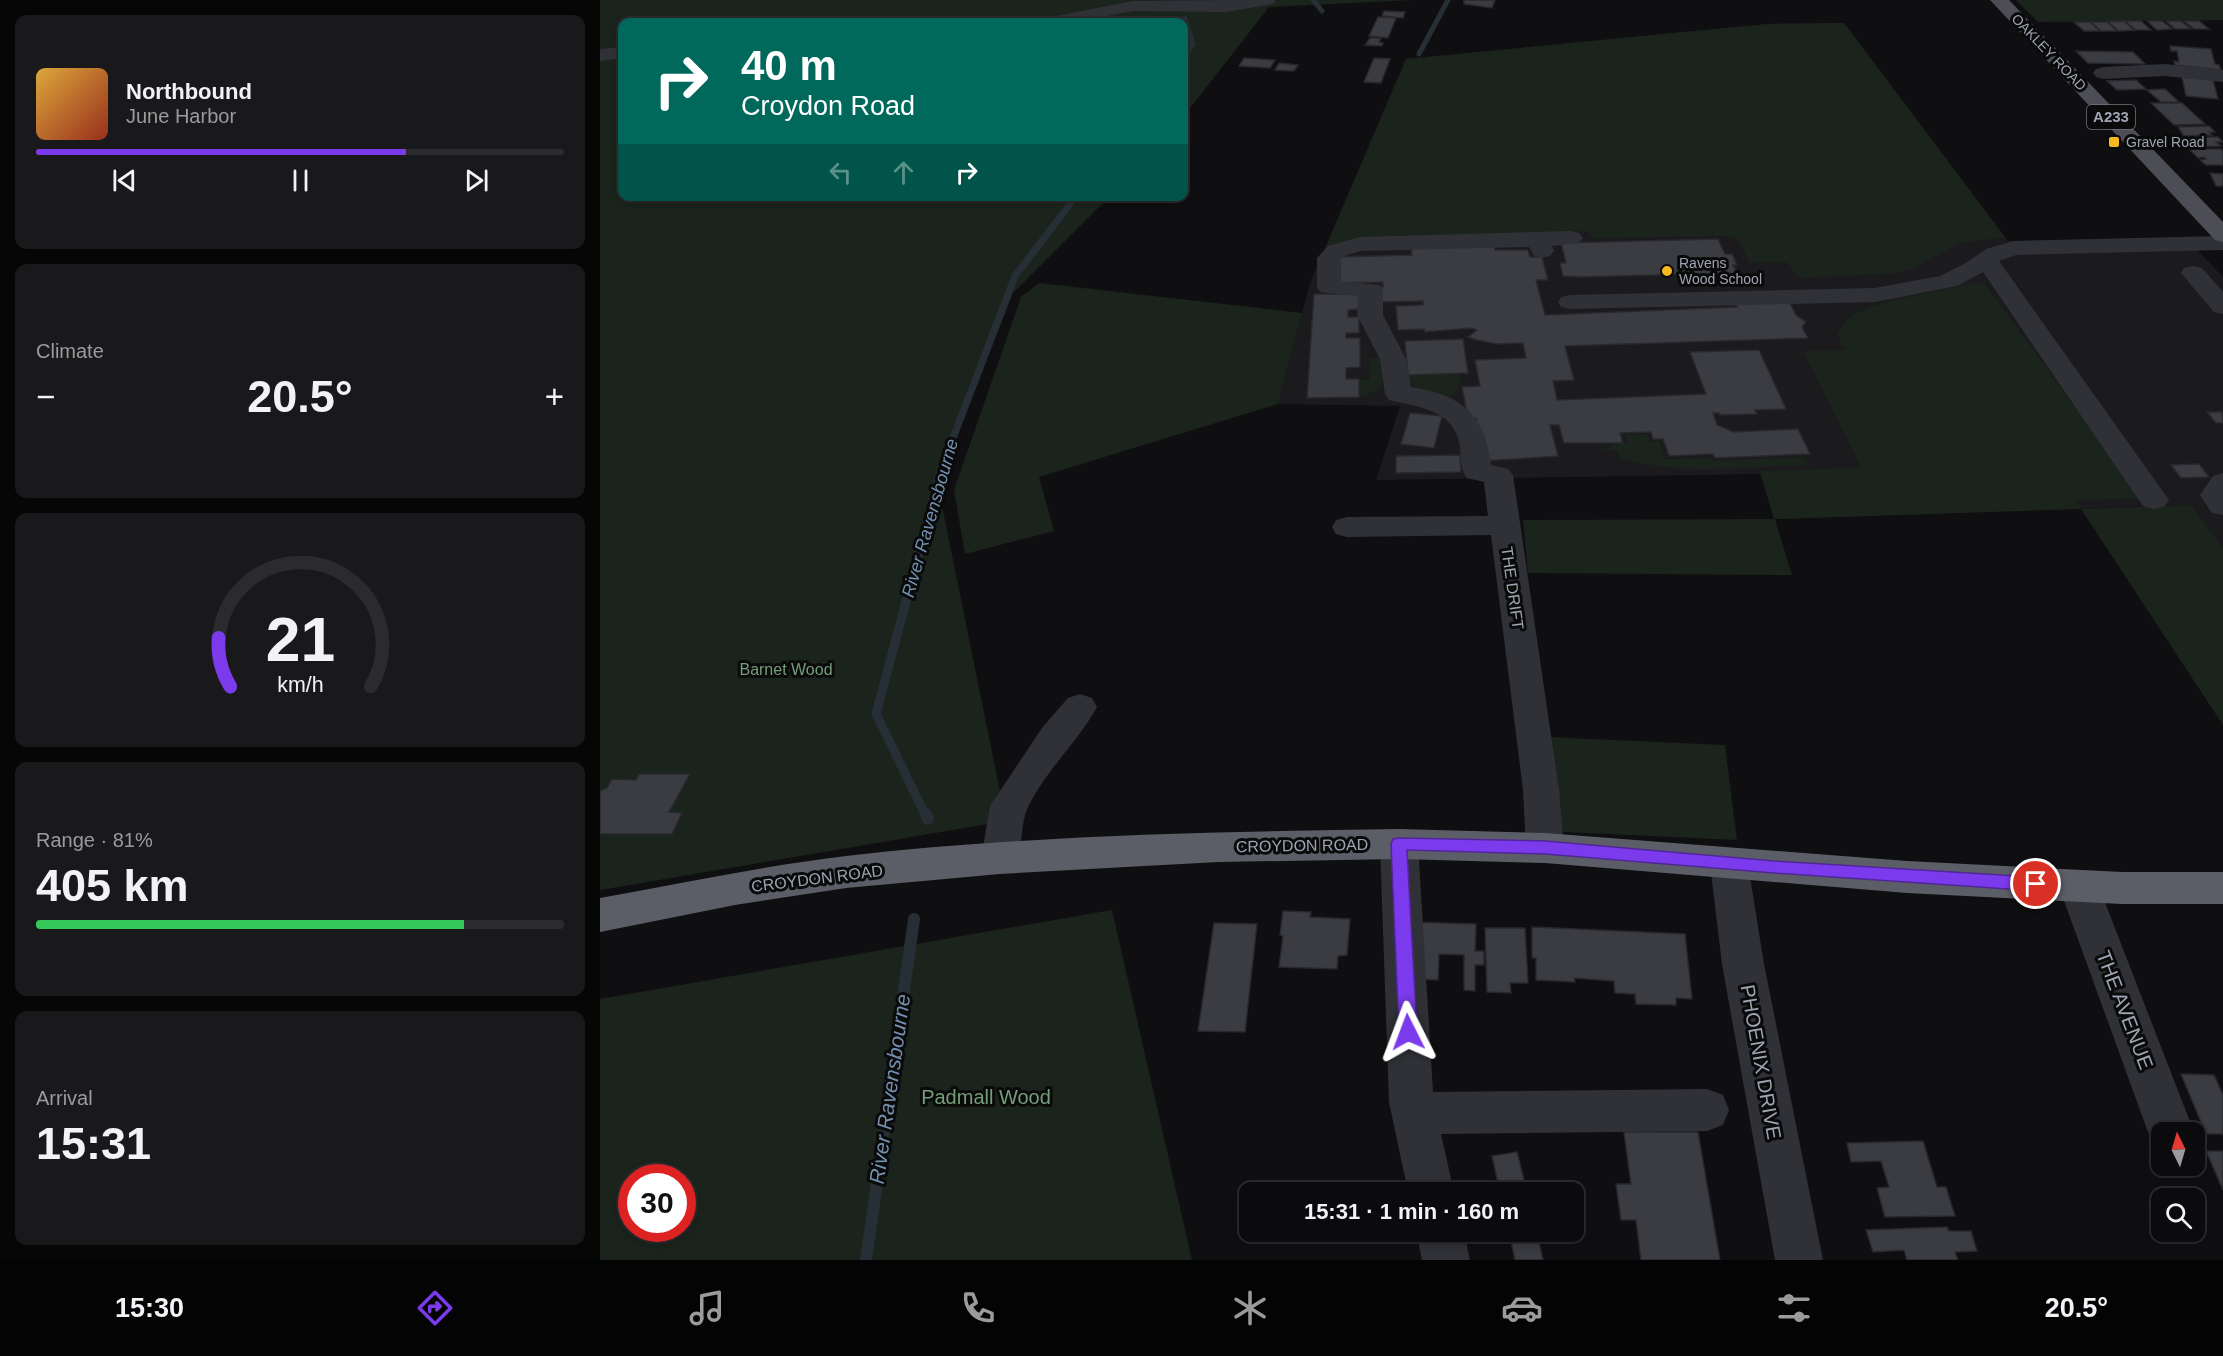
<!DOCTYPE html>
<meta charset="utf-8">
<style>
:root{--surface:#0b0b0d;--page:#19191b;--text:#f1f3f6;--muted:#9a9b9d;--line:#2b2b2e;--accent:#7c3aed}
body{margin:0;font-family:Arial,sans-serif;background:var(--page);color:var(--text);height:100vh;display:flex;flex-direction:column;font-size:22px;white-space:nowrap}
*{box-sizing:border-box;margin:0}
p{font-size:20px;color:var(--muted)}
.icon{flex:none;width:33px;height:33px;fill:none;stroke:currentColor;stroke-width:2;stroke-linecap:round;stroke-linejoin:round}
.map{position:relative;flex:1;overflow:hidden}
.sheet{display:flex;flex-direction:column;gap:15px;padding:15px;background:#060607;width:600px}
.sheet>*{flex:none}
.guide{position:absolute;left:18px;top:18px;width:570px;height:183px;border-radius:12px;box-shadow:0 3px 9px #0003,0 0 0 2px var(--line);background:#00695c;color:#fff;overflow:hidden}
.needle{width:39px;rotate:355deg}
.fabs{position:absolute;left:1551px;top:1122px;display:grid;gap:12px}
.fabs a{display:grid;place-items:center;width:54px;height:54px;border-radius:12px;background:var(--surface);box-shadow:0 3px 9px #0003,0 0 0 2px var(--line);font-size:30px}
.speed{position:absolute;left:18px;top:1164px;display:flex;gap:12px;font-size:30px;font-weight:700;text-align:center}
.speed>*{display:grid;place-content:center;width:78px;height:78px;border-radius:50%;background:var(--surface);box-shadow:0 3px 9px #0003,0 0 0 2px var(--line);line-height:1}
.speed .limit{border:9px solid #d22;background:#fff;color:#111}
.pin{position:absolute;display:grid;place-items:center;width:51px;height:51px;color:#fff;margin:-26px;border:3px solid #fff;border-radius:50%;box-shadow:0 2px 6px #0007}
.me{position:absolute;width:66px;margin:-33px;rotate:357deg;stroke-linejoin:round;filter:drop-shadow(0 0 4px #0008)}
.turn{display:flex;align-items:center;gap:21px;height:126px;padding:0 24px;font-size:27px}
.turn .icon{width:78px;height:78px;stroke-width:2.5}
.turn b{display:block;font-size:42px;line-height:51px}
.lanes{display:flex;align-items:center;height:57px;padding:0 24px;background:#0003;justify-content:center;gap:30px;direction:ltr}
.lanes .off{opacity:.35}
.big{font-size:45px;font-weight:800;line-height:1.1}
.sheet .tile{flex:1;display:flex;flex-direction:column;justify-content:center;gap:9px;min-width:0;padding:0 21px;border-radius:12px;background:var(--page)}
.sheet .dial{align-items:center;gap:0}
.dial svg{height:156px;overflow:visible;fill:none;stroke:var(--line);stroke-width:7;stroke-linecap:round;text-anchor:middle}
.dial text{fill:var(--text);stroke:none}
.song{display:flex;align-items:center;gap:18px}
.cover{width:72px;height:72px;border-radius:9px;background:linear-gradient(135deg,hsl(40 70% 55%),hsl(10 70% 35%))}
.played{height:6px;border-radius:3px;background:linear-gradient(90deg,var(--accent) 70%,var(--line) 70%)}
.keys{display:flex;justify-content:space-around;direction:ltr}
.heat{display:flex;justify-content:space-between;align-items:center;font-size:33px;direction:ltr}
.charge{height:9px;border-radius:4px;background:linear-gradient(90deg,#34c759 81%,var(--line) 0)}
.trip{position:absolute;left:639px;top:1182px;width:345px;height:60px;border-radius:12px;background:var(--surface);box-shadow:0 3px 9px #0003,0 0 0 2px var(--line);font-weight:800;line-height:60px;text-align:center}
.menu{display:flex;height:96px;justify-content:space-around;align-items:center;background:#040405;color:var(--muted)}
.menu .icon{width:42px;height:42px}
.menu .selected{color:var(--accent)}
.menu b{font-size:27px;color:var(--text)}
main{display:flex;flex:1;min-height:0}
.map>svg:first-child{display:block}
.built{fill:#1b1b1e}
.green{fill:#1b231d;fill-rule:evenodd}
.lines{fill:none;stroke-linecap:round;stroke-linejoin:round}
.stream-far3{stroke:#272f36;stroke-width:5}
.stream-far2{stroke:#272f36;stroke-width:7}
.stream-far1{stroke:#272f36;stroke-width:9}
.stream{stroke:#272f36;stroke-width:12}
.building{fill:#3b3c41;stroke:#29292d;stroke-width:1.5}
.minor{fill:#303136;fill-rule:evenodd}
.major{fill:#4c4d55;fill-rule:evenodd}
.highway{fill:#5c5e67;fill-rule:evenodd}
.route{fill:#7c3aed;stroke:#51269a;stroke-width:1.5}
.poi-dot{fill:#f8b91f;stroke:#0a0a0b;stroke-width:2}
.labels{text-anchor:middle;stroke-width:6;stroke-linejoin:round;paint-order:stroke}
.far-street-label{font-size:14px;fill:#9fa4b2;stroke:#0a0a0b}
.far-poi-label{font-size:14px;fill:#9fa4b2;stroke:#0a0a0b;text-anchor:start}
.shield{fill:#0a0a0b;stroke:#727680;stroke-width:1.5}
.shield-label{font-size:15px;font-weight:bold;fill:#9fa4b2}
.street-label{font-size:16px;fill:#9fa4b2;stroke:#0a0a0b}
.park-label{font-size:16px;fill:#759e7a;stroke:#0a0a0b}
.water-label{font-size:18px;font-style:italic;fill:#7491b0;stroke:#0a0a0b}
.near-street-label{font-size:20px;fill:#9fa4b2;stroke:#0a0a0b}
.near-park-label{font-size:20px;fill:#759e7a;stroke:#0a0a0b}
.near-water-label{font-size:21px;font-style:italic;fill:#7491b0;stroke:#0a0a0b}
</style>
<main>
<section class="sheet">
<div class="tile">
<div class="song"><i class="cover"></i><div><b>Northbound</b><p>June Harbor</p></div></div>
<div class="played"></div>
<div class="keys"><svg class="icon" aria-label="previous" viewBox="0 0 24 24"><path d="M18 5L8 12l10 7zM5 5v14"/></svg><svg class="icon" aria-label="pause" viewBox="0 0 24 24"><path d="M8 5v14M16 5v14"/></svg><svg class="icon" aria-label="next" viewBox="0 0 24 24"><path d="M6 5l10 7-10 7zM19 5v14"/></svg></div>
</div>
<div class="tile"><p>Climate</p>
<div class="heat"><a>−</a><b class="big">20.5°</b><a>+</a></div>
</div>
<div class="tile dial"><svg viewBox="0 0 100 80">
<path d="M14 69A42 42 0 1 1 86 69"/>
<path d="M14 69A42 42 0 0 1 8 44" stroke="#7c3aed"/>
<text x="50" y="56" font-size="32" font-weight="700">21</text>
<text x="50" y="72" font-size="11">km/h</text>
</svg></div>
<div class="tile"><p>Range · 81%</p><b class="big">405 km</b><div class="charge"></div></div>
<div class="tile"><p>Arrival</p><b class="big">15:31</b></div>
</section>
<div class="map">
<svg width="1623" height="1260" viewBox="0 0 1623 1260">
<rect width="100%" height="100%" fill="#0f0f11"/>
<!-- built -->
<polygon class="built" points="1244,23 1408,241 1585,237 1623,277 1623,548 1592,505 1175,519 1160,474 776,480 800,406 678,404 710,283 806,59 1167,24"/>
<!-- green -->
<g class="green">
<polygon points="0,0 813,0 669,7 584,116 584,22 22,22 22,196 509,197 413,293 338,486 406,821 0,890"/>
<polygon points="1416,0 1623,0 1623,20 1438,22"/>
<polygon points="1244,23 1405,237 1361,243 1314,268 1296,273 1198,278 1189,264 1185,262 1150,263 1138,239 1131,236 993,238 988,231 750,240 724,251 806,59 1168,24"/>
<polygon points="439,283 702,313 678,404 439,477 454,531 365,554 354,490 421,297"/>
<path d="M1373 283 1385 284 1542 498 1476 500 1481 509 1592 505 1623 548V725L1481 509 1175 519 1192 575 928 573 923 520 1174 519 1160 471 1262 468 1203 351 1245 350 1237 335C1241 330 1244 323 1248 319 1270 300 1342 291 1373 283Z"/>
<path d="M769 358H785L788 376C781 386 772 396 759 397V380H770Z"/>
<path d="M859 373 861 382 857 384 859 390 844 399C830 394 812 391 807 375Z"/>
<path d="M1047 434 1050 442 1059 441 1065 459 1110 458 1112 461 1203 457 1207 465C1145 467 1079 476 1020 458L1017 450 1001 451 1018 443H1027L1025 435Z"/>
<polygon points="946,737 1125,745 1137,840 963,832"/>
<path d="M512 910 592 1260H0V999ZM32 1178H82V1228H32Z"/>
</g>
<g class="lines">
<!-- stream-far3 -->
<g class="stream-far3">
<polyline points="713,0 722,11"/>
<polyline points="819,54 848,0"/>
<polyline points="584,57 593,44 585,18"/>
<polyline points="468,206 476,196"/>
</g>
<!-- stream-far2 -->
<polyline class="stream-far2" points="340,472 415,276 470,204"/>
<!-- stream-far1 -->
<polyline class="stream-far1" points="326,816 276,714 341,470"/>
<!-- stream -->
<g class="stream">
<polyline points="326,814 328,819"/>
<polyline points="266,1260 314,919"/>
</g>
</g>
<!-- building -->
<g class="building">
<polygon points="864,0 895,0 892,8 864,4"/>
<polygon points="784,11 805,12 803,18 782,16"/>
<polygon points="778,17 796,18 788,38 769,36"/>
<polygon points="1524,21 1534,30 1519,31 1508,22"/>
<polygon points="1525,21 1541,21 1551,30 1536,30"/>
<polygon points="1547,21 1562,21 1572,29 1557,30"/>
<polygon points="1566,21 1581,21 1591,29 1575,29"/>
<polygon points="1584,21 1599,21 1609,29 1594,29"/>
<polygon points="1474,22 1490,22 1500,31 1484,31"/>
<polygon points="1491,22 1507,22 1517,31 1501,31"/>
<polygon points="770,38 781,38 779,42 783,43 782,46 765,45"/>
<polygon points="1570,46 1611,49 1615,64 1619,65 1621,70 1575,65 1574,61 1579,62 1577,51 1571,51"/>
<polygon points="1476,51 1533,52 1545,64 1488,63"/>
<polygon points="644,58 675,60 670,68 639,66"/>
<polygon points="774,58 790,59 781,83 764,82"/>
<polygon points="679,63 698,65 694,71 675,70"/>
<polygon points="1582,77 1613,80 1618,99 1586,96"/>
<polygon points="1536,80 1546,89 1517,90 1507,81"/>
<polygon points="1565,89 1579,102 1561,102 1547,90"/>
<polygon points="1551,103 1582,103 1605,124 1574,125"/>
<polygon points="1609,126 1615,132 1609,132 1612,135 1584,136 1578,127"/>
<polygon points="1586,137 1618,137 1623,142 1616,142 1621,146 1593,147"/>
<polygon points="1589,149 1621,149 1623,151 1623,165 1606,165 1600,160 1606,159 1604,157 1598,158"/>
<polygon points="1610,173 1623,174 1623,186 1616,186"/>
<polygon points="1118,239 1125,254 1132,254 1137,265 1133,265 1138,273 978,277 963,276 960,263 966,263 961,243"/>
<polygon points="894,246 895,250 928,250 930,257 942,257 948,280 936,280 945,315 1137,307 1135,302 1189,301 1196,315 1206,322 1202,327 1208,338 965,346 974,380 953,381 957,400 1106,394 1090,352 1159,350 1186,409 1155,410 1157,414 1120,415 1119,413 1113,413 1117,425 1134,432 1198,429 1210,454 1115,458 1113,454 1069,456 1063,439 1053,439 1051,432 1020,433 1023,443 964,443 959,425 950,425 958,456 883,461 876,418 868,419 862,387 880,386 875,360 926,358 923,343 897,344 876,340 868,337 877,330 872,328 825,332 824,329 798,330 796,306 823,305 823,301 779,302 778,287 783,287 783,282 735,283 733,257 812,255 811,247"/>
<polygon points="714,294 760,294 760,309 748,310 748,317 759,317 759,333 746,333 746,338 760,338 760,367 746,368 746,379 759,379 759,397 707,398"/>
<polygon points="863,339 868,373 808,375 805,341"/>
<polygon points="1607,412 1622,412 1623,423 1616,423"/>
<polygon points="810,413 842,416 834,448 801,444"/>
<polygon points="860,455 861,472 796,473 796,456"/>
<polygon points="1599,464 1609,477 1581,478 1571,465"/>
<polygon points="39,774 90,774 69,812 82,813 72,834 0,834 0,791 7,788 12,779 36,780"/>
<polygon points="683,911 711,912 710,917 750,919 747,955 738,956 737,969 679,967 683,936 680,935"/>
<polygon points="809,922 876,924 875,951 884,951 884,965 875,965 875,991 864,990 864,955 839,954 838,980 821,979"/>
<polygon points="614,923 657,924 645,1032 598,1031"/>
<polygon points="932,927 1085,934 1092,999 1076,998 1076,1005 1036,1004 1035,994 1015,993 1014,981 974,978 975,982 936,980 936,958 932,958"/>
<polygon points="885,928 925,928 928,983 910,983 911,993 887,992"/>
<polygon points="1581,1074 1614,1075 1623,1095 1623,1134 1606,1134"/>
<polygon points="1024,1132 1098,1132 1120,1260 1041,1260 1036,1220 1021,1220 1016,1184 1031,1184"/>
<polygon points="1323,1141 1337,1187 1346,1187 1355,1216 1285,1217 1277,1188 1289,1187 1281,1161 1251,1162 1247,1143"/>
<polygon points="1606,1151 1623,1151 1623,1190"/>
<polygon points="917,1152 927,1192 900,1192 892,1156"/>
<polygon points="1347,1227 1349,1231 1371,1231 1377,1251 1355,1252 1358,1260 1307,1260 1304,1250 1273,1252 1266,1230"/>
<polygon points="909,1232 937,1232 943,1260 915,1260"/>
</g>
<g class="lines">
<!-- minor -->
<g class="minor">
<polygon points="636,0 676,0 673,4 667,5 626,12 533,11 476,22 442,22 445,18 451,17 533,1"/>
<polygon points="22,47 22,58 0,61 0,49"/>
<polygon points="1565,64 1623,70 1623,82 1565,76 1503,79 1496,77 1493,73 1496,69 1503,67"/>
<path d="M971 231 979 233 983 238 979 243 952 246 954 251 950 256 942 258 934 256 929 247 761 251 744 256 741 259V281L780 285 783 290V315L806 359 811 387C862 395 885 414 891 465L908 469 913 475 959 790 964 848 959 859 945 863 931 859 926 848 923 790 891 535 747 537 736 534 732 527 736 520 747 517 888 516 884 482 867 478C860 469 861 457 860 446 854 409 818 407 789 400L785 394 780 359 757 315 758 296 720 292 717 287V258L728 246 760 237Z"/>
<polygon points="1623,236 1623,250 1416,255 1399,261 1569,500 1565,506 1554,509 1543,506 1383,272 1357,286 1275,302 970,309 961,307 958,302 961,297 970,295 1275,288 1340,276 1366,263 1386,249 1414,241"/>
<polygon points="1593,266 1602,268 1623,292 1623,314 1614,312 1581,273 1584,268"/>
<polygon points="1623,473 1623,515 1612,513 1600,495 1613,476"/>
<path d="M480 694 492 698 497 707C478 742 446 770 428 807 419 826 424 850 414 870L400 874 386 870 381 859 390 806 442 728 468 698Z"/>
<polygon points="799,829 813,833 818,844 833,1092 1107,1089 1123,1095 1129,1110 1123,1125 1107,1131 841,1134 854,1192 808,1192 789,1102 780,844 785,833"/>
<polygon points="1129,848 1143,853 1148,864 1164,964 1223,1260 1175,1260 1122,964 1110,864 1115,853"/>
<polygon points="1479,871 1493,876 1499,887 1594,1132 1562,1132 1562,1150 1555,1147 1548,1132 1459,887 1465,876"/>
<polygon points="816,1232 864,1232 870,1260 822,1260"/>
</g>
<!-- major -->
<polygon class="major" points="1390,0 1409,0 1623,222 1623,242 1615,240"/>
<!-- highway -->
<path class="highway" d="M799 829 945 833 1307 861 1522 872H1623V904H1522L1307 893 945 863 799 859 618 862 400 874 246 888 135 905 0 932V898C82 883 163 866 246 856 429 835 615 832 799 829Z"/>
</g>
<!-- route -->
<polygon class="route" points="799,838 945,841 1174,861 1436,877 1442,879 1444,884 1442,889 1436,891 1174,873 945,854 807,850 817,1032 814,1038 808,1040 802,1038 799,1032 791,844 793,839"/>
<!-- markers -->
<g class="poi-dot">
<rect x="1508" y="136" width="12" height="12" rx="3"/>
<circle cx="1067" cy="271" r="6"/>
</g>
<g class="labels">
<!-- far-street labels -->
<g class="far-street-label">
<text transform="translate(1449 52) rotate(46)" y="5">OAKLEY ROAD</text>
</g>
<!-- far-poi labels -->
<g class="far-poi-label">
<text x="1526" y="147">Gravel Road</text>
<text x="1079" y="268">Ravens<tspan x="1079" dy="16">Wood School</tspan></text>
</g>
<!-- shield labels -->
<rect class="shield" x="1487" y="105" width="48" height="24" rx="4.5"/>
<g class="shield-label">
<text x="1511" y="122">A233</text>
</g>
<!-- street labels -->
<g class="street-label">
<text transform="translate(913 588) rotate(82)" y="6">THE DRIFT</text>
<text transform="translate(702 845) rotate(-1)" y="6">CROYDON ROAD</text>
<text transform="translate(217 878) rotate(-7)" y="6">CROYDON ROAD</text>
</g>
<!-- park labels -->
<g class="park-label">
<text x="186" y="675">Barnet Wood</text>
</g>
<!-- water labels -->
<g class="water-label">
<text transform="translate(330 518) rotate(-74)" y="6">River Ravensbourne</text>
</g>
<!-- near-street labels -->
<g class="near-street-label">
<text transform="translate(1525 1010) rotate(69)" y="7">THE AVENUE</text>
<text transform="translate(1161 1062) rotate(80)" y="7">PHOENIX DRIVE</text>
</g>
<!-- near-park labels -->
<g class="near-park-label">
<text x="386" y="1104">Padmall Wood</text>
</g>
<!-- near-water labels -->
<g class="near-water-label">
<text transform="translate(290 1089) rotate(-82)" y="7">River Ravensbourne</text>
</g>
</g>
</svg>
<div class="fabs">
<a><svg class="needle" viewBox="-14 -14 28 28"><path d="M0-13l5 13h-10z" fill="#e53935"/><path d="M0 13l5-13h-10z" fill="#9a9b9d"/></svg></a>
<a><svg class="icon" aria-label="search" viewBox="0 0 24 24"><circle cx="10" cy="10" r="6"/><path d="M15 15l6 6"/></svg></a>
</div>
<div class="speed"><div class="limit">30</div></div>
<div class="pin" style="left:1436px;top:884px;background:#d93025"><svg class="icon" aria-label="arrive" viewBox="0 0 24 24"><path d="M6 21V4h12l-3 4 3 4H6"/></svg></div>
<svg class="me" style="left:808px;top:1032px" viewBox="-20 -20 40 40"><path d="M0-17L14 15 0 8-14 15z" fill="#7c3aed" stroke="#fff" stroke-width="4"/></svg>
<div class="trip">15:31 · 1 min · 160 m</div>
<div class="guide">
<div class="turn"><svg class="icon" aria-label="right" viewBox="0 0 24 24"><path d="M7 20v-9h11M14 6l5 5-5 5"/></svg><div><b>40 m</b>Croydon Road</div></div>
<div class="lanes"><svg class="icon off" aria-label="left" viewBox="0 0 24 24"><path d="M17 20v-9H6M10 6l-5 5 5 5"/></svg><svg class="icon off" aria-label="ahead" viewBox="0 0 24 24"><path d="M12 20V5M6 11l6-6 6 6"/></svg><svg class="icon" aria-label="right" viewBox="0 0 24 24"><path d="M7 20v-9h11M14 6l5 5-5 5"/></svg></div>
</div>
</div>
</main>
<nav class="menu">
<b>15:30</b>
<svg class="icon selected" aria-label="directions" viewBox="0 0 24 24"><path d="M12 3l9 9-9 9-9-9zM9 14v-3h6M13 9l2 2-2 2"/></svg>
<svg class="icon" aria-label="music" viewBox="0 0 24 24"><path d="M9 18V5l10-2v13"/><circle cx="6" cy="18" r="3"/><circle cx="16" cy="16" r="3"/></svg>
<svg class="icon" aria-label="phone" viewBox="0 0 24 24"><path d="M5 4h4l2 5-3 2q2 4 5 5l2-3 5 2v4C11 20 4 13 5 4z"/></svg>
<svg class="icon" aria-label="climate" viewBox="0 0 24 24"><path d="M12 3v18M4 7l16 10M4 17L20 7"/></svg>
<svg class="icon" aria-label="car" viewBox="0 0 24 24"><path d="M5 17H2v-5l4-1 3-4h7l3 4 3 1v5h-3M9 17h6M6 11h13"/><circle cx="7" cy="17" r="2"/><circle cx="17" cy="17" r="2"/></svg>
<svg class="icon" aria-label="filters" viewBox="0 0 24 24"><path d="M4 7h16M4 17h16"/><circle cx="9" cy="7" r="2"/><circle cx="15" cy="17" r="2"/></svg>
<b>20.5°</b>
</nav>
